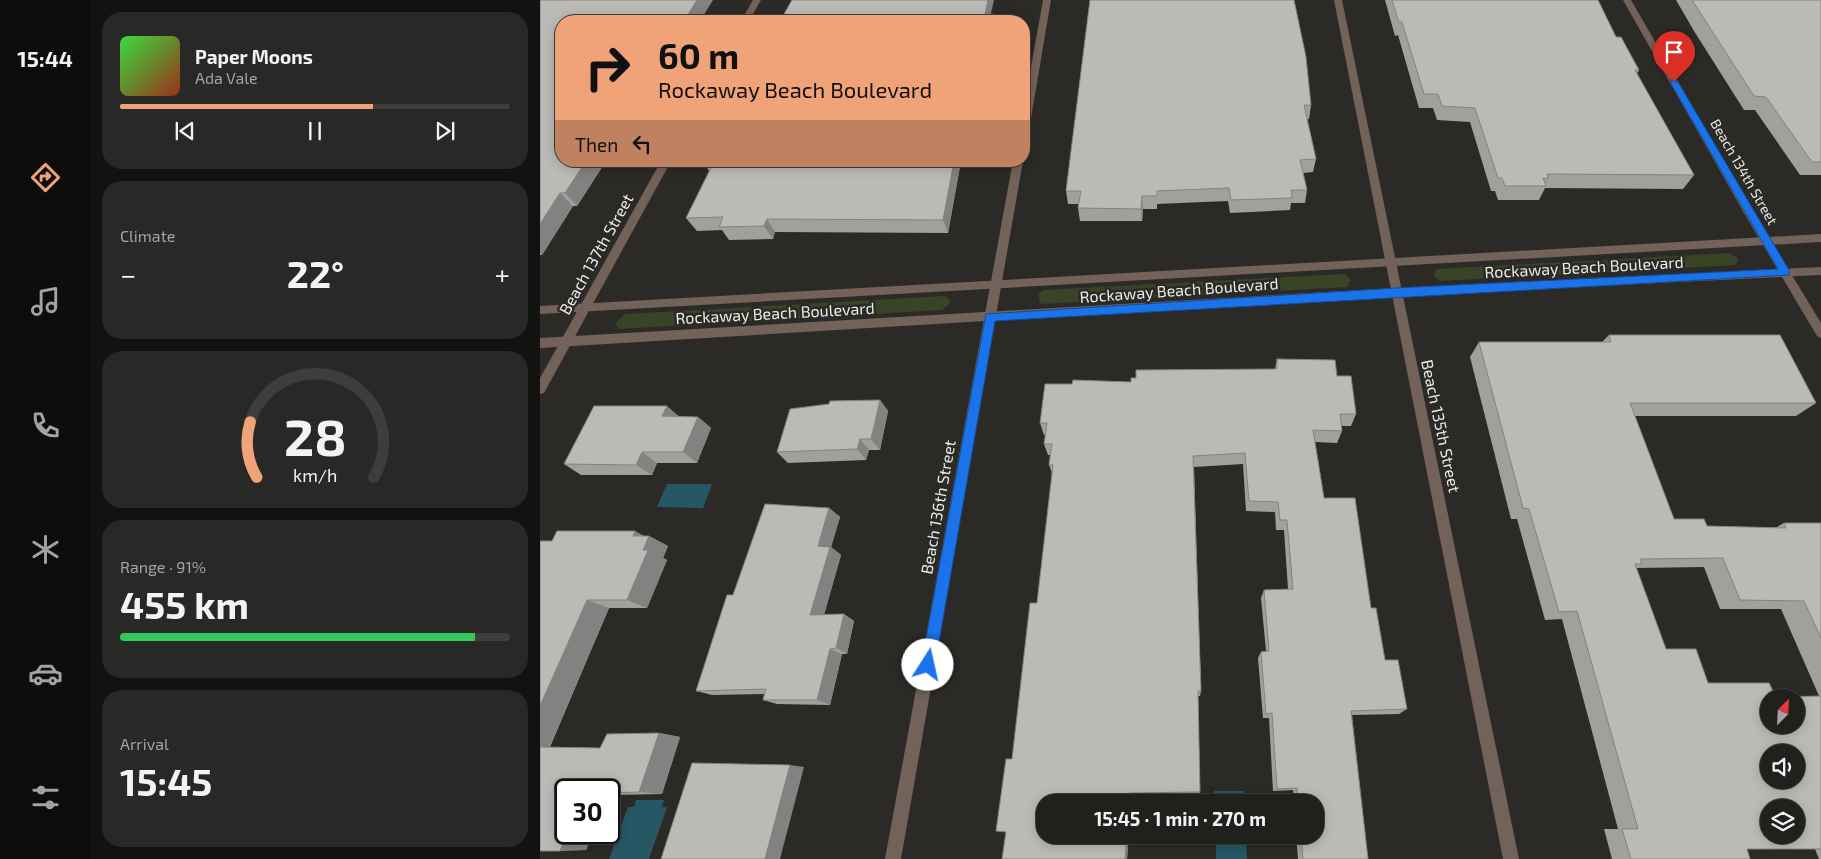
<!DOCTYPE html>
<meta charset="utf-8">
<style>
:root{--surface:#20201d;--page:#282826;--text:#f1f3f6;--muted:#a2a3a4;--line:#3d3e3b;--accent:#f0a279}
body{margin:0;font-family:"Exo 2",sans-serif;background:var(--page);color:var(--text);height:100vh;display:flex;flex-direction:column;font-size:19px;white-space:nowrap}
*{box-sizing:border-box;margin:0}
p{font-size:16px;color:var(--muted)}
.icon{flex:none;width:28px;height:28px;fill:none;stroke:currentColor;stroke-width:2;stroke-linecap:round;stroke-linejoin:round}
.map{position:relative;flex:1;overflow:hidden}
.side{display:flex;flex-direction:column;gap:12px;padding:12px;background:#121210;width:450px}
.side>*{flex:none}
.top-card{position:absolute;left:15px;top:15px;width:475px;height:152px;border-radius:20px;box-shadow:0 2px 12px #0003,0 0 0 1px var(--line);background:#f0a279;color:#111;overflow:hidden}
.needle{width:32px;rotate:24deg}
.controls{position:absolute;left:1220px;top:689px;display:grid;gap:10px}
.controls a{display:grid;place-items:center;width:45px;height:45px;border-radius:50%;background:var(--surface);box-shadow:0 2px 12px #0003,0 0 0 1px var(--line);font-size:25px}
.speed{position:absolute;left:15px;top:779px;display:flex;gap:10px;font-size:25px;font-weight:700;text-align:center}
.speed>*{display:grid;place-content:center;width:65px;height:65px;border-radius:50%;background:var(--surface);box-shadow:0 2px 12px #0003,0 0 0 1px var(--line);line-height:1}
.speed .limit{border:2px solid #111;border-radius:8px;background:#fff;color:#111}
.pin{position:absolute;display:grid;place-items:center;width:42px;height:42px;color:#fff;margin:-51px -21px;border-radius:50% 50% 50% 0;rotate:-45deg;box-shadow:0 0 5px #0007}
.pin .icon{rotate:45deg}
.me{position:absolute;width:55px;margin:-28px;rotate:10deg;stroke-linejoin:round;filter:drop-shadow(0 0 4px #0008)}
.turn{display:flex;align-items:center;gap:18px;height:105px;padding:0 20px;font-size:22px}
.turn .icon{width:65px;height:65px;stroke-width:2.5}
.turn b{display:block;font-size:35px;line-height:42px}
.then{display:flex;align-items:center;height:48px;padding:0 20px;background:#0003;gap:10px;font-size:19px}
.big{font-size:38px;font-weight:700;line-height:1.1}
.side .tile{flex:1;display:flex;flex-direction:column;justify-content:center;gap:8px;min-width:0;padding:0 18px;border-radius:20px;background:var(--page)}
.side .dial{align-items:center;gap:0}
.dial svg{height:130px;overflow:visible;fill:none;stroke:var(--line);stroke-width:7;stroke-linecap:round;text-anchor:middle}
.dial text{fill:var(--text);stroke:none}
.song{display:flex;align-items:center;gap:15px}
.cover{width:60px;height:60px;border-radius:8px;background:linear-gradient(135deg,hsl(120 70% 55%),hsl(10 70% 35%))}
.played{height:5px;border-radius:2px;background:linear-gradient(90deg,var(--accent) 65%,var(--line) 65%)}
.keys{display:flex;justify-content:space-around;direction:ltr}
.heat{display:flex;justify-content:space-between;align-items:center;font-size:28px;direction:ltr}
.charge{height:8px;border-radius:4px;background:linear-gradient(90deg,#34c759 91%,var(--line) 0)}
.trip{position:absolute;left:496px;top:794px;width:288px;height:50px;border-radius:20px;background:var(--surface);box-shadow:0 2px 12px #0003,0 0 0 1px var(--line);font-weight:700;line-height:50px;text-align:center}
main{display:flex;flex:1;min-height:0}
.tab-bar{display:flex;flex-direction:column;width:90px;justify-content:space-around;align-items:center;background:#0d0d0c;color:var(--muted)}
.tab-bar .icon{width:35px;height:35px}
.tab-bar .selected{color:var(--accent)}
.tab-bar b{font-size:22px;color:var(--text)}
.map>svg:first-child{display:block}
.green{fill:#394326}
.water{fill:#255864}
.lines{fill:none;stroke-linecap:round;stroke-linejoin:round}
.minor{fill:#736259;fill-rule:evenodd}
.tertiary{fill:#736259;fill-rule:evenodd}
.wall{fill:#a2a09d;fill-rule:evenodd}
.shaded-wall{fill:#848280}
.building{fill:#bcbab7;stroke:#848280;fill-rule:evenodd}
.route{fill:#1a73e8;stroke:#114b97}
.labels{text-anchor:middle;stroke-width:5;stroke-linejoin:round;paint-order:stroke}
.far-street-label{font-size:14px;fill:#eaeae8;stroke:#2b2a27}
.street-label{font-size:16px;fill:#eaeae8;stroke:#2b2a27}
</style>
<main>
<nav class="tab-bar">
<b>15:44</b>
<svg class="icon selected" aria-label="directions" viewBox="0 0 24 24"><path d="M12 3l9 9-9 9-9-9zM9 14v-3h6M13 9l2 2-2 2"/></svg>
<svg class="icon" aria-label="music" viewBox="0 0 24 24"><path d="M9 18V5l10-2v13"/><circle cx="6" cy="18" r="3"/><circle cx="16" cy="16" r="3"/></svg>
<svg class="icon" aria-label="phone" viewBox="0 0 24 24"><path d="M5 4h4l2 5-3 2q2 4 5 5l2-3 5 2v4C11 20 4 13 5 4z"/></svg>
<svg class="icon" aria-label="climate" viewBox="0 0 24 24"><path d="M12 3v18M4 7l16 10M4 17L20 7"/></svg>
<svg class="icon" aria-label="car" viewBox="0 0 24 24"><path d="M5 17H2v-5l4-1 3-4h7l3 4 3 1v5h-3M9 17h6M6 11h13"/><circle cx="7" cy="17" r="2"/><circle cx="17" cy="17" r="2"/></svg>
<svg class="icon" aria-label="filters" viewBox="0 0 24 24"><path d="M4 7h16M4 17h16"/><circle cx="9" cy="7" r="2"/><circle cx="15" cy="17" r="2"/></svg>
</nav>
<section class="side">
<div class="tile">
<div class="song"><i class="cover"></i><div><b>Paper Moons</b><p>Ada Vale</p></div></div>
<div class="played"></div>
<div class="keys"><svg class="icon" aria-label="previous" viewBox="0 0 24 24"><path d="M18 5L8 12l10 7zM5 5v14"/></svg><svg class="icon" aria-label="pause" viewBox="0 0 24 24"><path d="M8 5v14M16 5v14"/></svg><svg class="icon" aria-label="next" viewBox="0 0 24 24"><path d="M6 5l10 7-10 7zM19 5v14"/></svg></div>
</div>
<div class="tile"><p>Climate</p>
<div class="heat"><a>−</a><b class="big">22°</b><a>+</a></div>
</div>
<div class="tile dial"><svg viewBox="0 0 100 80">
<path d="M14 69A42 42 0 1 1 86 69"/>
<path d="M14 69A42 42 0 0 1 10 35" stroke="#f0a279"/>
<text x="50" y="56" font-size="32" font-weight="700">28</text>
<text x="50" y="72" font-size="11">km/h</text>
</svg></div>
<div class="tile"><p>Range · 91%</p><b class="big">455 km</b><div class="charge"></div></div>
<div class="tile"><p>Arrival</p><b class="big">15:45</b></div>
</section>
<div class="map">
<svg width="1281" height="859" viewBox="0 0 1281 859">
<rect width="100%" height="100%" fill="#2b2a27"/>
<!-- green -->
<g class="green">
<polygon points="1189,253 1198,258 1196,265 900,281 893,275 896,269"/>
<polygon points="804,274 811,280 807,287 503,304 499,302 499,293 503,290"/>
<polygon points="405,296 411,302 402,310 79,329 75,323 85,314"/>
</g>
<!-- water -->
<g class="water">
<polygon points="127,484 172,484 163,508 117,507"/>
<polygon points="674,791 704,791 705,802 675,802"/>
<polygon points="96,800 124,800 122,807 127,807 109,859 69,859 88,807 94,807"/>
<polygon points="676,835 706,835 707,859 676,859"/>
</g>
<g class="lines">
<!-- minor -->
<g class="minor">
<polygon points="213,0 221,0 209,21 201,21"/>
<polygon points="503,0 511,0 489,130 484,133 484,106"/>
<polygon points="794,0 802,0 979,859 963,859"/>
<polygon points="1083,0 1091,0 1213,211 1281,323 1281,338 1277,336 1204,213"/>
<polygon points="121,161 131,161 4,393 0,394 0,378"/>
<polygon points="473,161 483,161 361,859 345,859"/>
</g>
<!-- tertiary -->
<g class="tertiary">
<polygon points="1281,234 1281,242 0,314 0,306"/>
<polygon points="1281,267 1281,275 856,296 0,348 0,338 856,288"/>
</g>
</g>
<!-- wall -->
<g class="wall">
<polygon points="0,0 21,21 21,161 66,161 37,206 33,206 2,255 0,255"/>
<polygon points="550,0 771,105 769,119 767,119 776,159 773,172 763,173 767,190 765,203 751,203 750,210 690,213 688,201 617,204 617,209 603,209 602,221 540,221 538,208 539,204 528,204 526,191"/>
<polygon points="845,0 1058,0 1076,37 1099,70 1097,74 1154,175 1143,189 1005,188 999,200 958,200 955,191 951,191 930,122 897,120 893,108 879,108 858,35 855,36"/>
<polygon points="1136,0 1281,0 1281,175 1260,175 1215,110 1204,110 1154,31"/>
<polygon points="421,161 408,233 235,232 233,239 189,240 182,230 157,231 146,218 169,171 166,166"/>
<path d="M1069 335 1276 403 1256 416H1095L1134 519 1167 526 1235 528 1244 523H1281V859H1279L1275 849H1207L1210 859H1072L1064 829H1078L1022 619 1005 620 977 519H971L930 357 939 342H1062ZM1164 567 1180 609H1241L1279 696 1236 697 1168 683 1126 649 1096 568Z"/>
<polygon points="737,359 797,376 816,414 811,426 801,426 802,431 797,443 775,442 784,498 831,608 845,660 867,709 859,714 812,715 828,859 758,859 756,835 775,835 775,802 754,802 753,790 733,791 729,718 723,718 718,658 721,652 726,651 721,598 724,590 748,589 744,530 736,530 735,512 706,511 703,464 654,467 661,691 660,696 658,696 660,792 660,794 591,794 590,802 505,802 505,835 589,835 587,859 462,859 466,832 472,759 497,603 512,473 509,465 510,455 508,455 504,444 506,435 504,435 500,423 532,384 591,382 735,369"/>
<polygon points="340,400 348,411 340,450 329,450 326,460 248,463 237,452"/>
<polygon points="139,417 158,417 171,428 157,463 117,463 112,475 41,475 24,464"/>
<polygon points="289,508 300,517 291,547 301,555 284,615 304,614 314,621 307,654 302,654 290,705 237,704 223,700 224,694 172,695 156,691 193,595"/>
<polygon points="95,531 103,536 109,536 128,546 123,558 127,560 107,608 69,608 10,747 60,748 119,733 140,737 122,794 69,795 69,790 26,790 26,832 53,832 46,850 0,851 12,541"/>
</g>
<!-- shaded-wall -->
<g class="shaded-wall">
<polygon points="157,0 173,0 160,21 144,21"/>
<polygon points="448,0 454,0 449,21 445,14"/>
<polygon points="453,14 455,21 451,21"/>
<polygon points="46,161 66,161 37,206 25,193"/>
<polygon points="414,161 421,161 408,233 403,220"/>
<polygon points="20,193 33,206 2,255 0,253 0,224"/>
<polygon points="602,196 603,209 602,221 601,209"/>
<polygon points="227,219 235,232 233,239 224,226"/>
<polygon points="340,400 348,411 340,450 331,439"/>
<polygon points="127,406 141,418 122,416"/>
<polygon points="158,417 171,428 157,463 143,452"/>
<polygon points="320,439 329,450 326,460 317,449"/>
<polygon points="102,452 117,463 112,475 96,465"/>
<polygon points="289,508 300,517 291,547 301,555 282,621 270,615 278,546"/>
<polygon points="95,531 108,538 109,536 128,546 123,558 127,560 107,608 87,600 103,550 93,536"/>
<polygon points="47,600 69,608 8,750 0,749 0,706"/>
<polygon points="304,614 314,621 307,654 296,648"/>
<polygon points="290,649 302,654 290,705 277,700"/>
<polygon points="119,733 140,737 122,794 99,792"/>
<polygon points="250,765 264,767 240,859 225,859"/>
<polygon points="589,793 591,794 590,802 588,802"/>
<polygon points="28,832 53,832 46,850 20,851"/>
<polygon points="587,835 589,835 587,859 585,859"/>
</g>
<!-- building -->
<g class="building">
<polygon points="0,0 157,0 144,21 21,21 21,161 46,161 25,193 20,193 0,224"/>
<polygon points="252,0 448,0 445,14 453,14 451,21 240,21"/>
<polygon points="550,0 754,0 766,57 771,105 764,105 776,159 760,160 767,190 751,190 752,198 691,200 689,188 617,191 617,196 602,196 601,209 538,208 541,191 526,191"/>
<polygon points="852,0 1058,0 1076,37 1081,37 1099,70 1095,70 1154,175 1007,174 1008,179 1003,178 1006,186 965,186 962,178 958,178 935,108 902,106 898,94 884,94 862,22 859,22"/>
<polygon points="1152,0 1281,0 1281,162 1272,162 1226,97 1214,96"/>
<polygon points="168,161 414,161 403,220 227,219 224,226 179,227 183,217 146,218 172,166 166,166"/>
<path d="M1069 335H1240L1276 403H1090L1134 519H1164L1167 526 1246 528 1244 523H1281V638L1264 601 1200 600 1183 558 1100 559 1102 564H1095L1126 649H1156L1168 683H1229L1236 697 1281 696V849H1207L1210 859H1091L1082 829H1098L1037 611 1019 612 989 509 983 508 939 342H1071ZM1229 698H1256V725H1229ZM1229 752H1256V780H1229ZM1229 808H1256V835H1229Z"/>
<polygon points="737,359 795,360 797,376 811,376 816,414 800,414 802,431 773,430 784,498 815,498 831,608 836,608 845,660 858,660 867,709 811,711 828,859 763,859 761,835 775,835 775,802 758,802 757,788 737,789 732,713 726,714 721,652 729,651 724,590 753,589 747,520 740,520 738,502 709,501 705,453 653,456 661,691 658,691 660,792 589,793 588,802 505,802 505,835 587,835 585,859 462,859 466,832 456,831 466,759 472,759 490,603 497,603 513,465 509,465 512,444 504,444 507,423 500,423 505,384 532,384 533,380 591,382 591,378 596,378 596,370 737,369"/>
<polygon points="340,400 331,439 320,439 317,449 237,452 250,409 289,404 290,401"/>
<polygon points="54,406 127,406 122,416 158,417 143,452 102,452 96,465 24,464"/>
<polygon points="225,504 289,508 278,546 290,547 270,615 304,614 296,648 290,649 277,700 223,700 226,689 156,691 187,595 193,595"/>
<polygon points="17,531 95,531 93,536 109,536 103,550 108,550 87,600 47,600 0,706 0,541 12,541"/>
<polygon points="119,733 99,792 69,793 69,790 26,790 26,832 28,832 20,851 0,851 0,747 60,748 67,734"/>
<polygon points="152,763 250,765 225,859 121,859"/>
</g>
<!-- route -->
<polygon class="route" points="1134,79 1138,82 1249,270 1249,275 455,321 395,665 393,670 388,672 383,670 381,665 446,314 856,288 1238,269 1130,82"/>
<g class="labels">
<!-- far-street labels -->
<g class="far-street-label">
<text transform="translate(1204 172) rotate(60)" y="5">Beach 134th Street</text>
</g>
<!-- street labels -->
<g class="street-label">
<text transform="translate(56 254) rotate(-61)" y="6">Beach 137th Street</text>
<text transform="translate(1044 267) rotate(-3)" y="6">Rockaway Beach Boulevard</text>
<text transform="translate(639 290) rotate(-4)" y="6">Rockaway Beach Boulevard</text>
<text transform="translate(235 313) rotate(-3)" y="6">Rockaway Beach Boulevard</text>
<text transform="translate(901 426) rotate(78)" y="6">Beach 135th Street</text>
<text transform="translate(398 507) rotate(-80)" y="6">Beach 136th Street</text>
</g>
</g>
</svg>
<div class="controls">
<a><svg class="needle" viewBox="-14 -14 28 28"><path d="M0-13l5 13h-10z" fill="#e53935"/><path d="M0 13l5-13h-10z" fill="#a2a3a4"/></svg></a>
<a><svg class="icon" aria-label="sound" viewBox="0 0 24 24"><path d="M4 9h4l5-4v14l-5-4H4zM17 9q2 3 0 6"/></svg></a>
<a><svg class="icon" aria-label="layers" viewBox="0 0 24 24"><path d="M12 4l9 5-9 5-9-5zM3 14l9 5 9-5"/></svg></a>
</div>
<div class="speed"><div class="limit">30</div></div>
<div class="pin" style="left:1134px;top:82px;background:#d93025"><svg class="icon" aria-label="arrive" viewBox="0 0 24 24"><path d="M6 21V4h12l-3 4 3 4H6"/></svg></div>
<svg class="me" style="left:388px;top:665px" viewBox="-20 -20 40 40"><circle r="19" fill="#fff"/><path d="M0-13L10 11 0 6-10 11z" fill="#1a73e8"/></svg>
<div class="trip">15:45 · 1 min · 270 m</div>
<div class="top-card">
<div class="turn"><svg class="icon" aria-label="right" viewBox="0 0 24 24"><path d="M7 20v-9h11M14 6l5 5-5 5"/></svg><div><b>60 m</b>Rockaway Beach Boulevard</div></div>
<div class="then">Then<svg class="icon" aria-label="left" viewBox="0 0 24 24"><path d="M17 20v-9H6M10 6l-5 5 5 5"/></svg></div>
</div>
</div>
</main>
